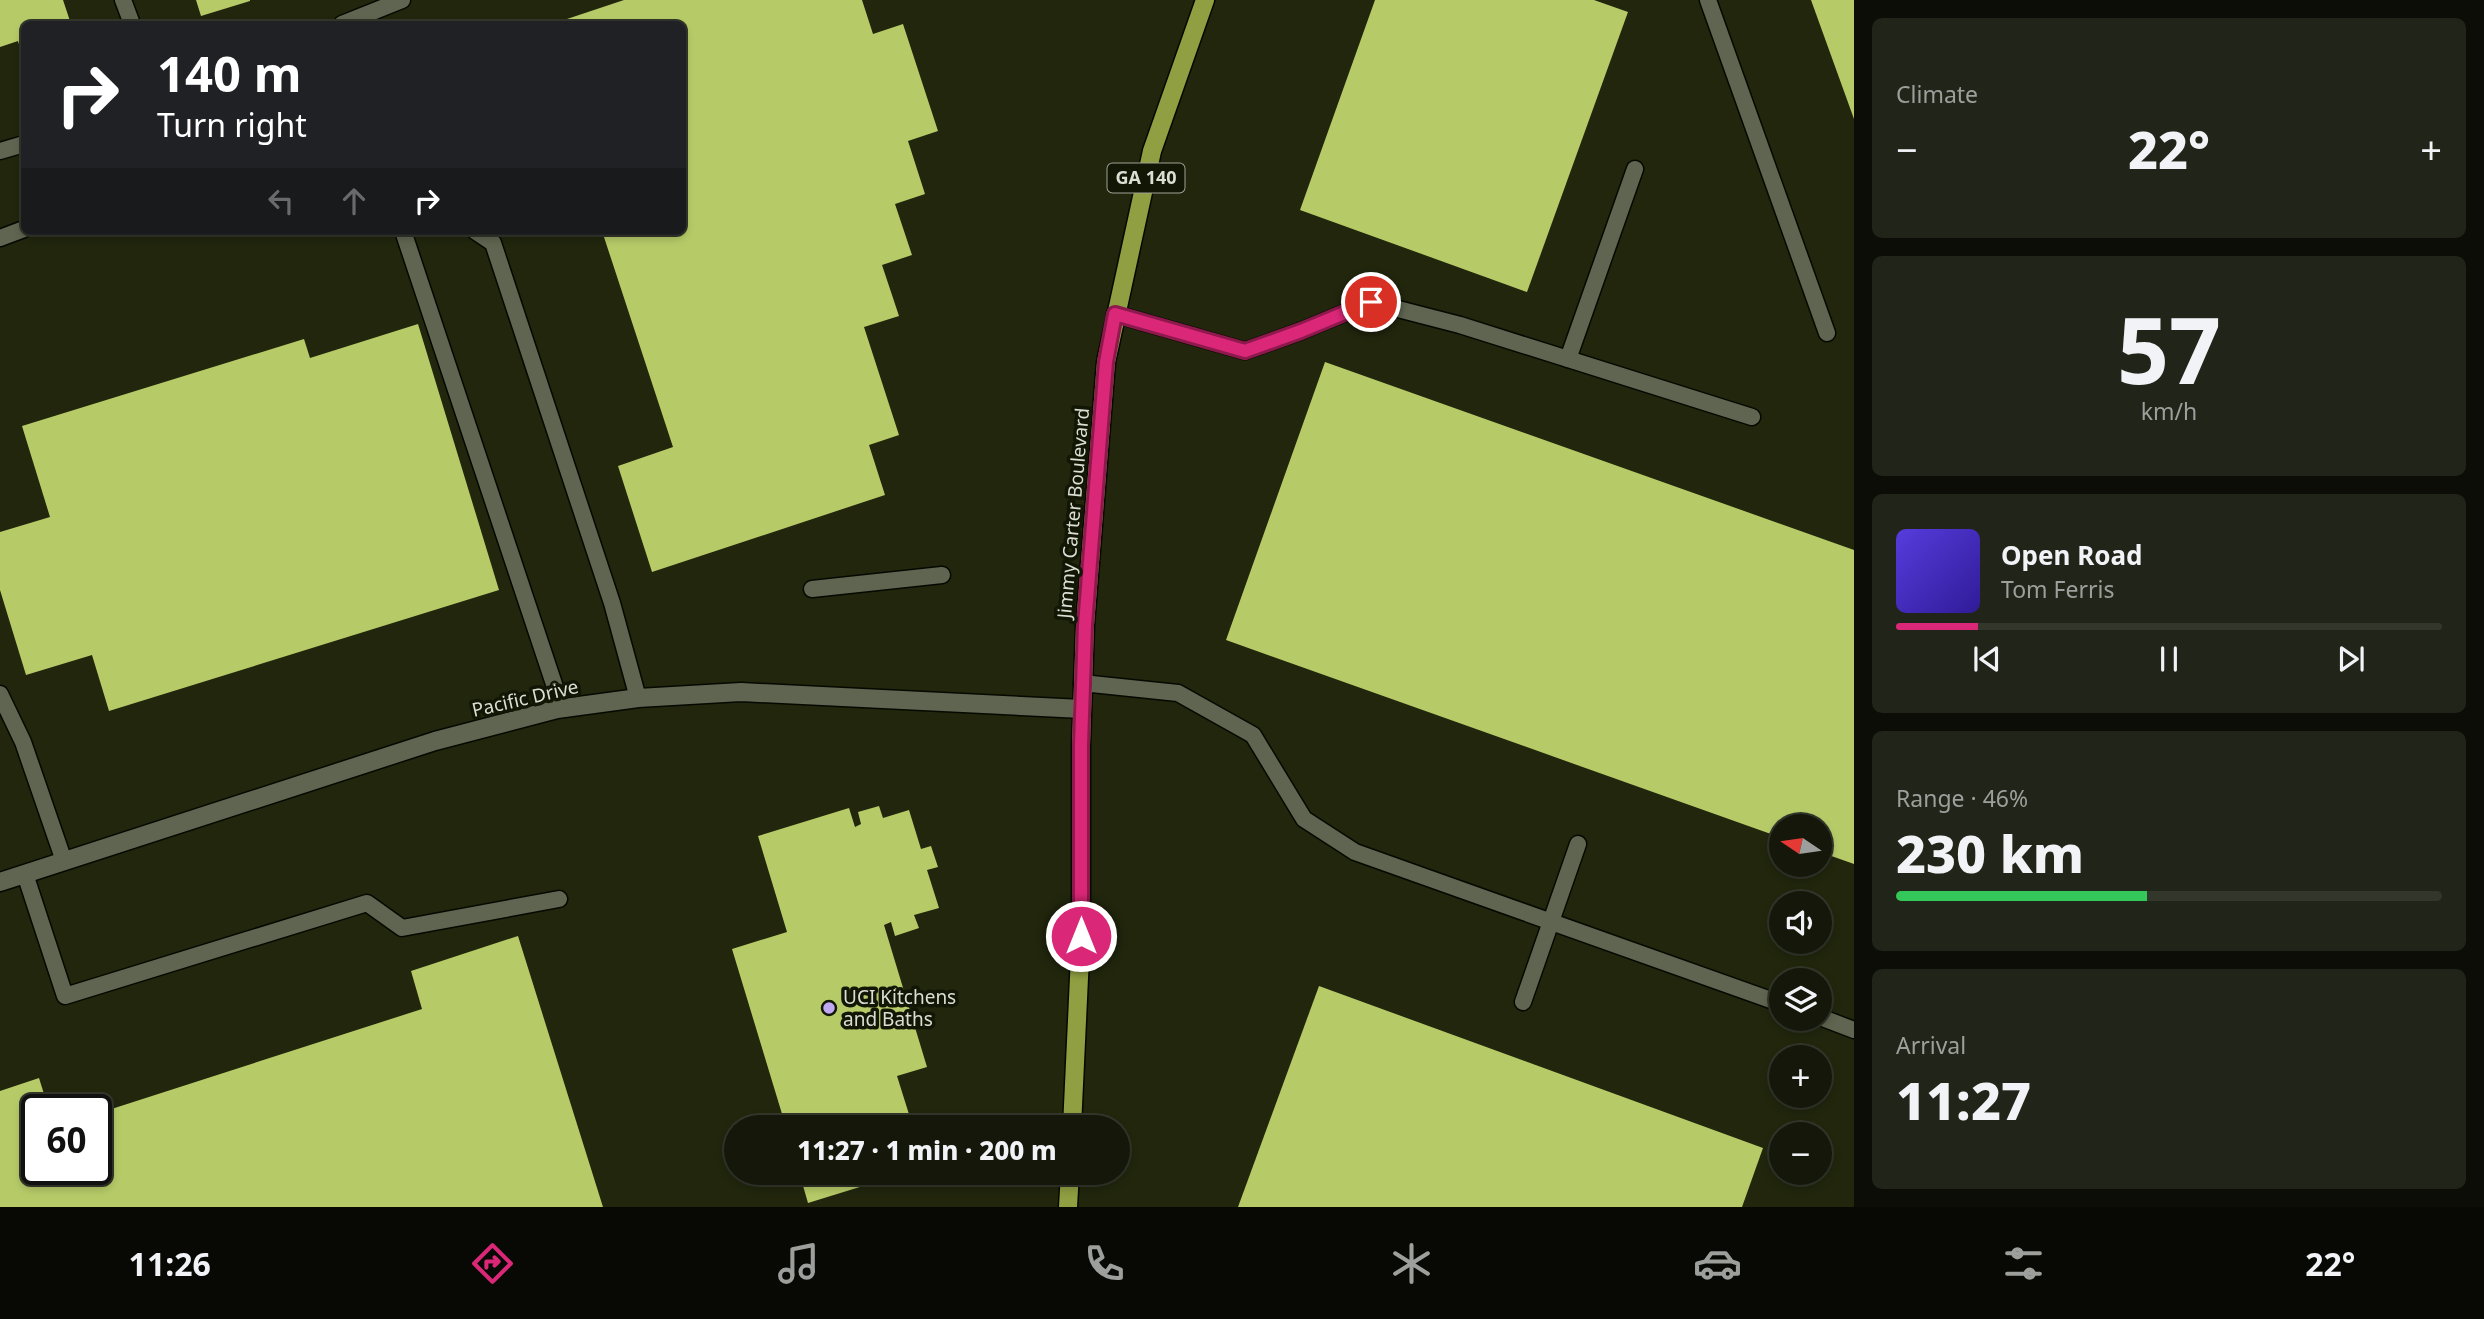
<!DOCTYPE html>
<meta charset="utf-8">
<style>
:root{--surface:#14170a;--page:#212418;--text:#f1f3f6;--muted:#9d9f9c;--line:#33362b;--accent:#db2777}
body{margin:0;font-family:"Noto Sans",sans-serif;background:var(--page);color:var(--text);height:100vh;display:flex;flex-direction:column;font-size:26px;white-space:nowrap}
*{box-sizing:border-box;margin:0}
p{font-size:23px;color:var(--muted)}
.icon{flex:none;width:38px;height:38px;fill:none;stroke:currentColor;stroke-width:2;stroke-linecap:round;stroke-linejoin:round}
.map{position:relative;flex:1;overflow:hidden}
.drawer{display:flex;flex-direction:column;gap:18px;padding:18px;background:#0b0d06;width:630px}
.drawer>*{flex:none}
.banner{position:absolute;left:21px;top:21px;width:665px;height:214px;border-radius:10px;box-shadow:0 4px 10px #0003,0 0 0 2px var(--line);background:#202124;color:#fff;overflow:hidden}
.needle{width:46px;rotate:283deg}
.controls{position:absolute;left:1769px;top:814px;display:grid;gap:14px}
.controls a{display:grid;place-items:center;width:63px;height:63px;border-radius:50%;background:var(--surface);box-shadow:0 4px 10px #0003,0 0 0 2px var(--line);font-size:35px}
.speed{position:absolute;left:21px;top:1094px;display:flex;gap:14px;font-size:35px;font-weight:700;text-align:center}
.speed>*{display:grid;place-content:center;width:91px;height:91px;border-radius:50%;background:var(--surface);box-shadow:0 4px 10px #0003,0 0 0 2px var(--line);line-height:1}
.speed .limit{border:4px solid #111;border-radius:10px;background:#fff;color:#111}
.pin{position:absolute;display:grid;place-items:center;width:60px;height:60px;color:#fff;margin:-30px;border:4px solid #fff;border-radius:50%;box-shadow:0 2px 7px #0007}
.me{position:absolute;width:77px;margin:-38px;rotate:0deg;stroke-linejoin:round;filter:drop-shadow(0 0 5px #0008)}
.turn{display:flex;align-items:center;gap:24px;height:147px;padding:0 21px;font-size:32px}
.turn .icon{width:91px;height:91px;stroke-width:2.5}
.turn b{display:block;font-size:49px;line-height:60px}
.lanes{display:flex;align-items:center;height:66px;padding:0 21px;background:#0003;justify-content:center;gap:35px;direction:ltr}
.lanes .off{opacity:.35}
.big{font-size:52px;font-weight:800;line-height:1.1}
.drawer .tile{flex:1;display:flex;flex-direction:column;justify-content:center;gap:10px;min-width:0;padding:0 24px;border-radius:10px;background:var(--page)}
.drawer .dial{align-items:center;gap:0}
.dial b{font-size:91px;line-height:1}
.song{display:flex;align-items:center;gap:21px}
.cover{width:84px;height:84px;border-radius:10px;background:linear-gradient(135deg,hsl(250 70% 55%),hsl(250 70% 35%))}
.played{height:7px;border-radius:4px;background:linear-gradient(90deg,var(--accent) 15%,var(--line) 15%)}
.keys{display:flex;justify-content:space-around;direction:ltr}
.heat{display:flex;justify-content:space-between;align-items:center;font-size:38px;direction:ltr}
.charge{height:10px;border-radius:5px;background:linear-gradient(90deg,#34c759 46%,var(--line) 0)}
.trip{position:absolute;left:724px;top:1115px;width:406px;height:70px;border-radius:35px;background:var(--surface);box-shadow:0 4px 10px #0003,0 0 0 2px var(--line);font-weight:800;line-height:70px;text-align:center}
.menu{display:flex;height:112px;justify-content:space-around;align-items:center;background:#080904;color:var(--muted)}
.menu .icon{width:49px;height:49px}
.menu .selected{color:var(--accent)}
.menu b{font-size:32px;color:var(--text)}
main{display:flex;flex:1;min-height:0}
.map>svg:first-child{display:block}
.built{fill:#21260d;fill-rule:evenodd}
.building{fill:#b6cb68}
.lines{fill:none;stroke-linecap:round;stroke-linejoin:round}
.lane-casing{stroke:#060900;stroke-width:19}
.street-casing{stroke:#060900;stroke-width:21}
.primary-casing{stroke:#060900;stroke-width:21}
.lane{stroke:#606551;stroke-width:16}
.street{stroke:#606551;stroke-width:18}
.primary{stroke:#8f9f41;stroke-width:18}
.route-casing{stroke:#8e194d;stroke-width:18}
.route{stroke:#db2777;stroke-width:12}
.poi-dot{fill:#c1a8f3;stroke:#121605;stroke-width:2.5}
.labels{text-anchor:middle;stroke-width:7;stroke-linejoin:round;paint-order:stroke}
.shield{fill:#121605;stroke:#9fa295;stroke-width:2}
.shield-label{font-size:18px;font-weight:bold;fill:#dbded3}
.street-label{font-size:19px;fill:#dbded3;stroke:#121605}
.poi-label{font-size:19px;fill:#dbded3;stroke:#121605;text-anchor:start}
</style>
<main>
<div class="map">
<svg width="1854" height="1207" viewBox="0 0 1854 1207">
<rect width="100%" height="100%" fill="#1b1f0d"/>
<!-- built -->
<path class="built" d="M0 0H1854V1207H0ZM24 24H682V231H24ZM1782 826H1820V864H1782ZM1782 903H1820V942H1782ZM1782 980H1820V1018H1782ZM1782 1057H1820V1096H1782ZM37 1110H96V1169H37ZM737 1127H1118V1172H737ZM1782 1134H1820V1172H1782Z"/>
<!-- building -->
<g class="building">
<polygon points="0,0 63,0 71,24 24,24 24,61 18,41 0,47"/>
<polygon points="196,0 250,0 250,1 201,16"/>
<polygon points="624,0 862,0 873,34 903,24 938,131 908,141 925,194 895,204 912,255 882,265 899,316 864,327 899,435 869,445 885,495 652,572 618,466 673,447 602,231 682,231 682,24 552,24"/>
<polygon points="1375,0 1594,0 1628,12 1527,292 1300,210"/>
<polygon points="1811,0 1854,0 1854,119"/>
<polygon points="418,324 499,590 109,711 92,655 26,675 0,590 0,532 50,517 22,426 304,339 310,358"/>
<polygon points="1325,362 1854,550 1854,864 1820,852 1820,826 1782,826 1782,838 1226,640"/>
<polygon points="879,806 883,818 909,810 921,849 931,846 938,867 927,870 939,908 914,915 919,928 895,936 891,922 884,925 927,1067 897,1076 913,1127 786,1127 732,949 787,932 758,836 849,808 855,827 861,824 858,812"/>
<polygon points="518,936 603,1207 0,1207 0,1091 39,1078 49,1110 37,1110 37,1169 96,1169 96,1114 422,1009 411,971"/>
<polygon points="1319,986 1763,1148 1742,1207 1238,1207"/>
<polygon points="799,1172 905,1172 905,1173 808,1203"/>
</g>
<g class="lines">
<defs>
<g id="lane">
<polyline points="123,0 132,24"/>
<polyline points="1708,0 1827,333"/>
<polyline points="342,24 402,0"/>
<polyline points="0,151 24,144"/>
<polyline points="403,231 562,708"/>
<polyline points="475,231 493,243 612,603 638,698"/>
<polyline points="0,238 24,229"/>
<polyline points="1115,314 1245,351 1301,331 1371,302 1460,325 1752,417"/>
<polyline points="1568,359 1635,169"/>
<polyline points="812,589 942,575"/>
<polyline points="1082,683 1178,693 1253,735 1304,819 1355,852 1782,1004"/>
<polyline points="0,694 23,742 64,861"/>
<polyline points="25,874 65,996 367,903 402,928 559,899"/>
<polyline points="1523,1002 1578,844"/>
<polyline points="1820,1017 1854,1030"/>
</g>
<polyline id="street" points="0,882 435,741 557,709 638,698 741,692 1082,709"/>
<g id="primary">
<polyline points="1072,1127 1081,935 1081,745 1085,625 1106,362 1152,151 1205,0"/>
<polyline points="1068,1207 1070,1172"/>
</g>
</defs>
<!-- lane casing -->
<use href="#lane" class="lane-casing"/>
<!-- street casing -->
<use href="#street" class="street-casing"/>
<!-- primary casing -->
<use href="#primary" class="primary-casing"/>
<!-- lane -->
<use href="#lane" class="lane"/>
<!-- street -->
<use href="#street" class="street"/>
<!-- primary -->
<use href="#primary" class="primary"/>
</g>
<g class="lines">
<defs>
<polyline id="route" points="1081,936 1081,745 1085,625 1106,362 1115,314 1245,351 1301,331 1371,302"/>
</defs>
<!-- route casing -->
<use href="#route" class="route-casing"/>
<!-- route -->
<use href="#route" class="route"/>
</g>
<!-- markers -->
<circle class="poi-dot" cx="829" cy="1008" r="7"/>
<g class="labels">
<!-- shield labels -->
<rect class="shield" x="1107.5" y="163.5" width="77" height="29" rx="5"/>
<g class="shield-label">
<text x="1146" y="184">GA 140</text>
</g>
<!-- street labels -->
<g class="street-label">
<text transform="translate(1073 513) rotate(-85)" y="7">Jimmy Carter Boulevard</text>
<text transform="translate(525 698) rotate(-13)" y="7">Pacific Drive</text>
</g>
<!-- poi labels -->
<g class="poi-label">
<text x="843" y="1004">UCI Kitchens<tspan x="843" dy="22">and Baths</tspan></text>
</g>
</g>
</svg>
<div class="controls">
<a><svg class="needle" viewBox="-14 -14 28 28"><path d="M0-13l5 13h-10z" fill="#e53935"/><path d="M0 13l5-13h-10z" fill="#9d9f9c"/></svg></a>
<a><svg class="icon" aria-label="sound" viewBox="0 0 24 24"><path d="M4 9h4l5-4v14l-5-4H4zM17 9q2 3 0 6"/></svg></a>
<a><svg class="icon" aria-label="layers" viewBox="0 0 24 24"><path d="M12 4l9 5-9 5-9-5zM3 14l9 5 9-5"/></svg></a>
<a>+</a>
<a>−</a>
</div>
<div class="speed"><div class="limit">60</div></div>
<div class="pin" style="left:1371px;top:302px;background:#d93025"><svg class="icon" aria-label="arrive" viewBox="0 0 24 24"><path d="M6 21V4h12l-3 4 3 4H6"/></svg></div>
<svg class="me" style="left:1081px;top:936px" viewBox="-20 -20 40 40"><circle r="17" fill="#db2777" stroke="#fff" stroke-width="3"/><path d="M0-11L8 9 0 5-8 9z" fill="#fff"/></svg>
<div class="trip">11:27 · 1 min · 200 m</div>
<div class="banner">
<div class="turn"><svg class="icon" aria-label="right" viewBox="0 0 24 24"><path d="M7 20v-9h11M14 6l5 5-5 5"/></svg><div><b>140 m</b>Turn right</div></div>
<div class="lanes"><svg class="icon off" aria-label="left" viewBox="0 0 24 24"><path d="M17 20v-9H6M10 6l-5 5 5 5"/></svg><svg class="icon off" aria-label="ahead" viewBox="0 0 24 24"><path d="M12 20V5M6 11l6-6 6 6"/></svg><svg class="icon" aria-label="right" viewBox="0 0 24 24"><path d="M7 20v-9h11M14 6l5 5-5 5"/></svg></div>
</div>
</div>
<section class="drawer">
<div class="tile"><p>Climate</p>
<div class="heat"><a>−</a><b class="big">22°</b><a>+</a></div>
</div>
<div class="tile dial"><b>57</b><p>km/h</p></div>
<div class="tile">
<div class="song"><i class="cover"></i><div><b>Open Road</b><p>Tom Ferris</p></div></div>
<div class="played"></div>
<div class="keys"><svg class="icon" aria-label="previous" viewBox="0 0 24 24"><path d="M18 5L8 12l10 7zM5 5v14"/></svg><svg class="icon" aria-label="pause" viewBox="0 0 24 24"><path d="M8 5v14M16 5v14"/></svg><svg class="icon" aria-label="next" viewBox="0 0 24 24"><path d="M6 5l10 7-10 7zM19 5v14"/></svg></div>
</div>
<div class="tile"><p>Range · 46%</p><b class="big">230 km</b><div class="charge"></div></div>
<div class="tile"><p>Arrival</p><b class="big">11:27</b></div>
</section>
</main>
<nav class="menu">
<b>11:26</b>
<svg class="icon selected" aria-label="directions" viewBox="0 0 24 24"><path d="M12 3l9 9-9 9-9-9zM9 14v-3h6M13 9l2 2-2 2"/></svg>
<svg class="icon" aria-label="music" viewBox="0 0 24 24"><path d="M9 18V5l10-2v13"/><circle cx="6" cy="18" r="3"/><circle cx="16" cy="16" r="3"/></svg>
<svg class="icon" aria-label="phone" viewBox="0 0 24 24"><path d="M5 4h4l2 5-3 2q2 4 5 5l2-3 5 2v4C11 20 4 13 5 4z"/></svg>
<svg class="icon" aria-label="climate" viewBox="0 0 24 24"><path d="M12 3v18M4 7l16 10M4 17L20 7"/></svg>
<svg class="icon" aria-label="car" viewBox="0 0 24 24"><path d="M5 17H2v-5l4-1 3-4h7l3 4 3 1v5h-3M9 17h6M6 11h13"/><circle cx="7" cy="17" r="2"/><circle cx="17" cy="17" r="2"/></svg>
<svg class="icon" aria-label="filters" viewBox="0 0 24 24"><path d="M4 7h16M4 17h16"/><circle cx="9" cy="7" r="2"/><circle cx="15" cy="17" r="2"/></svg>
<b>22°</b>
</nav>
